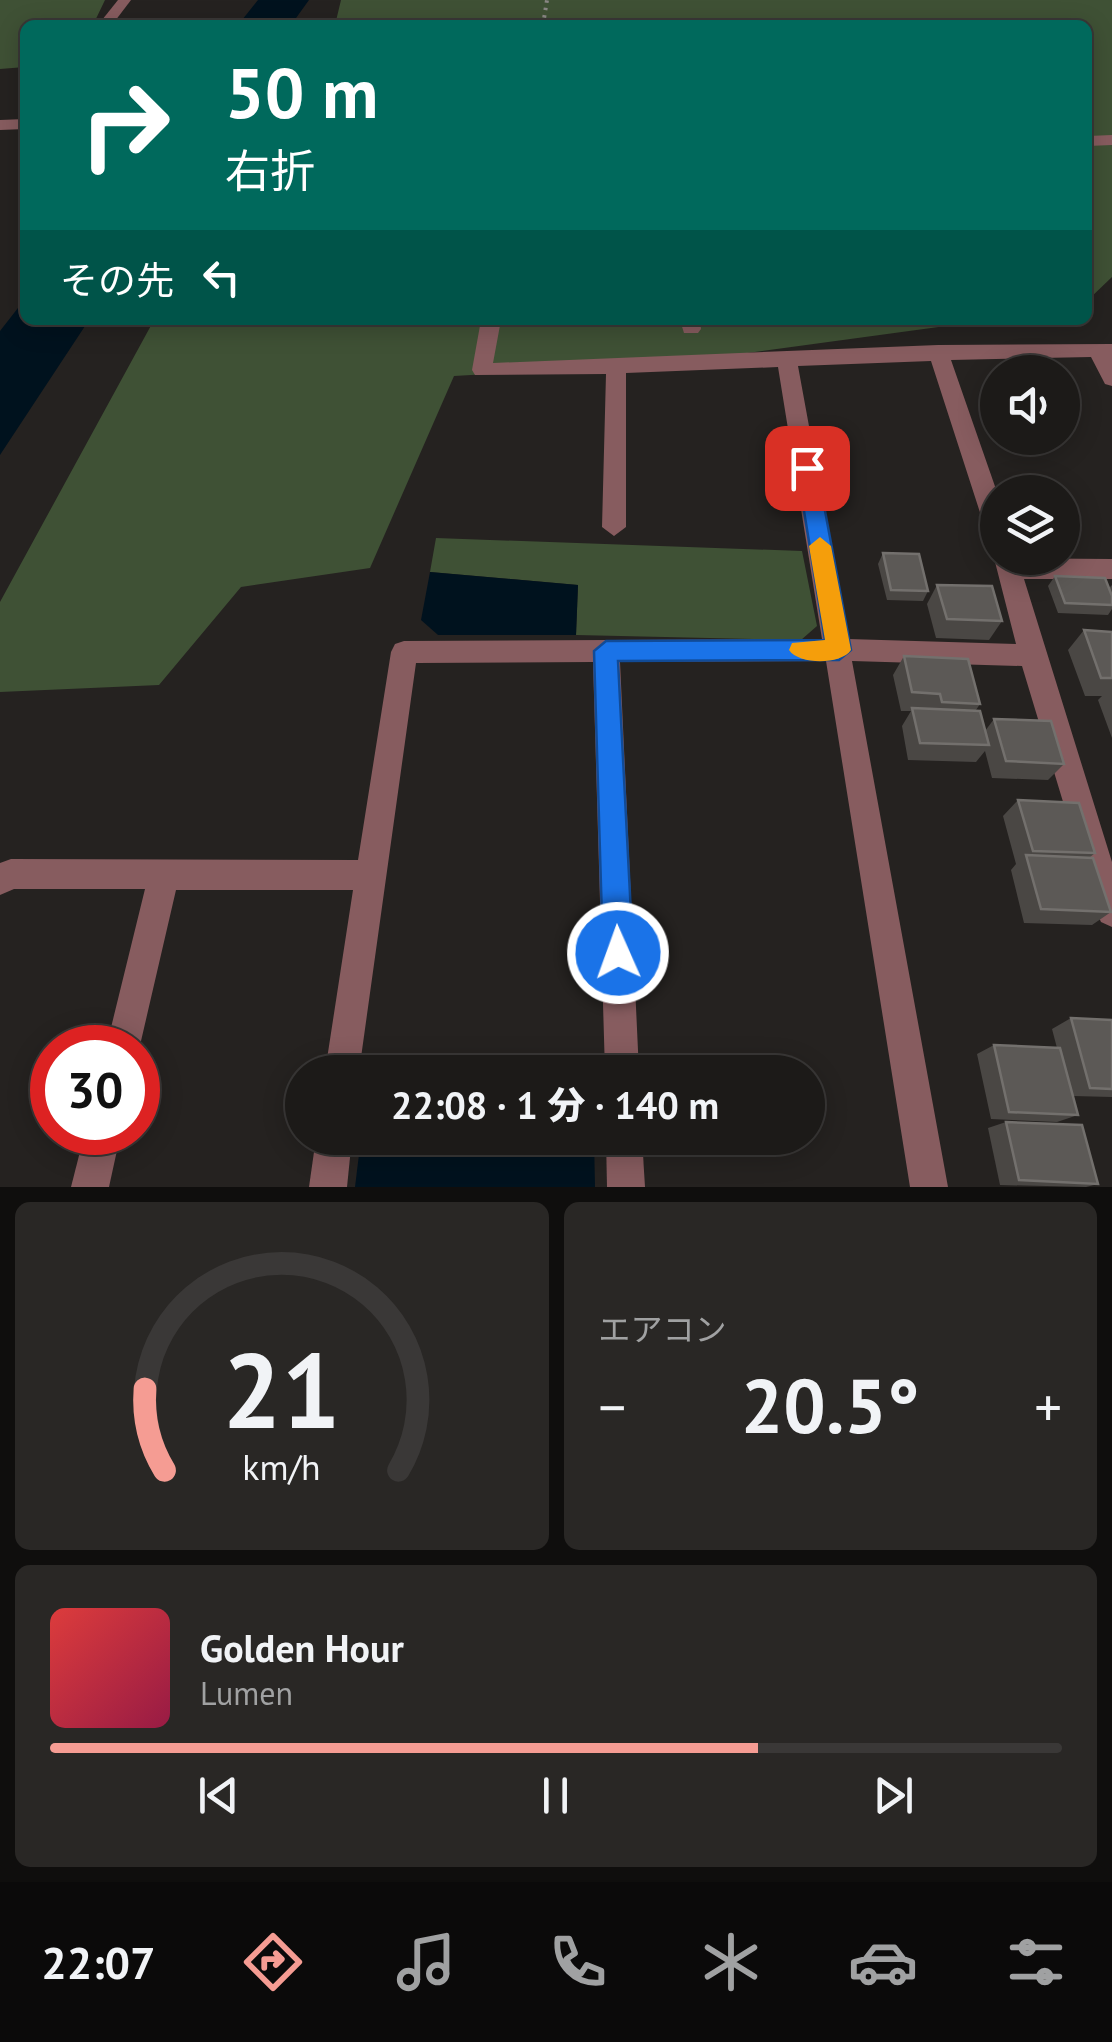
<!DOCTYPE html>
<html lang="ja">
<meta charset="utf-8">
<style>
:root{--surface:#1c1a18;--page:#292725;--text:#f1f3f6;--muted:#a0a1a2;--line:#3a3837;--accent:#f59c93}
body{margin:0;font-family:"PT Sans","Noto Sans JP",sans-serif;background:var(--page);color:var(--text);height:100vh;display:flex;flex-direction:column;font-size:38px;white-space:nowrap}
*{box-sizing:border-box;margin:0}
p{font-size:32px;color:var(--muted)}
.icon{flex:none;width:55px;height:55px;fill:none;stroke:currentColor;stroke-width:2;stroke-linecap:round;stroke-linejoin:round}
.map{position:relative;height:1187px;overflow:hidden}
.drawer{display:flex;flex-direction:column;gap:15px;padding:15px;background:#0f0e0d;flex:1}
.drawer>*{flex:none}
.hud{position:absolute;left:20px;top:20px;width:1072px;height:305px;border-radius:15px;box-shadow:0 5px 25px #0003,0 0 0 2px var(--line);background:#00695c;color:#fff;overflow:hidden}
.buttons{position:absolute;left:980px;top:355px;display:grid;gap:20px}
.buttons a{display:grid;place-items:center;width:100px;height:100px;border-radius:50%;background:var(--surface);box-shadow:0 5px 25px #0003,0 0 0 2px var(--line);font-size:50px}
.speed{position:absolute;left:30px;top:1025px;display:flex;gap:20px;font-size:50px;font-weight:700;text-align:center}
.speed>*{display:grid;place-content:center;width:130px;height:130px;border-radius:50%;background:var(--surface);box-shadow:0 5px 25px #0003,0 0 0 2px var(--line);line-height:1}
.speed .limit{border:15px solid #d22;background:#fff;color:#111}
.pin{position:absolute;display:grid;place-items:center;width:85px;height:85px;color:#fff;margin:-42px;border-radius:20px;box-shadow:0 5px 15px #0006}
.me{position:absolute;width:110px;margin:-55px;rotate:358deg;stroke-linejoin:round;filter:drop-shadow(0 0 8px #0008)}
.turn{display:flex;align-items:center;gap:35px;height:210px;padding:0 40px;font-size:45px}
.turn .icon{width:130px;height:130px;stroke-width:2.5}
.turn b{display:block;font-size:70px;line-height:85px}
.then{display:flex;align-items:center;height:95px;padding:0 40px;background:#0003;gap:20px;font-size:38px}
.big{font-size:75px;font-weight:800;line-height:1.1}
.drawer .widget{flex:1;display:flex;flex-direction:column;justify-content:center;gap:15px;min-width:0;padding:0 35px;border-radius:15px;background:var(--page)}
.drawer .dial{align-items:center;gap:0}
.dial svg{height:260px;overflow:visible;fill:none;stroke:var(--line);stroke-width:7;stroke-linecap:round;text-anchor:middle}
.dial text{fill:var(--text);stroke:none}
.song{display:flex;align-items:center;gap:30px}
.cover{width:120px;height:120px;border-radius:15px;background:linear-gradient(135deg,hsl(0 70% 55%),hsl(340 70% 35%))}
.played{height:10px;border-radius:5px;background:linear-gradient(90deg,var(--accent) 70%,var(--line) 70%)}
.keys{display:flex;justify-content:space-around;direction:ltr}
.heat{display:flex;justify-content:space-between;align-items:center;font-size:55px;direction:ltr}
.drawer .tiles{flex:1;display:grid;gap:15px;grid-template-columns:1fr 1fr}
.widget:last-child{grid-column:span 2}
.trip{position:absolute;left:285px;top:1055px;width:540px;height:100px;border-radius:50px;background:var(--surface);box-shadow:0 5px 25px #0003,0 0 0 2px var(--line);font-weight:800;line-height:100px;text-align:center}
.dock{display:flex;height:160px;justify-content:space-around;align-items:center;background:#0b0a0a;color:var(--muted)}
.dock .icon{width:70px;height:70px}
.dock .current{color:var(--accent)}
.dock b{font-size:45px;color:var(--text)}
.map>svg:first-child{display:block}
.green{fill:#3f5135}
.water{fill:#00121e}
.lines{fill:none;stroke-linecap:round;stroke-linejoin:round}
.path{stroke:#8b8886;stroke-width:4;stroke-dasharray:2.5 5;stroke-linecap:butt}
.street{fill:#875c5f;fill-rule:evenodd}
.wall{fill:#4a4744}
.building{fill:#5c5956;stroke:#73706d;stroke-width:2.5}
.route{fill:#1a73e8;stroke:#114b97;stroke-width:2.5}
.slow{fill:#f59e0b}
</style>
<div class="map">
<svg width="1112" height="1187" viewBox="0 0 1112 1187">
<rect width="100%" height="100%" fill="#252220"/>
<!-- green -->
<g class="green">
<polygon points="0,0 105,0 93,25 25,25 25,67 0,69"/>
<polygon points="341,0 1112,0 1112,277 1088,300 1088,25 335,25"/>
<polygon points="154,320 990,320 667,364 454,376 370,568 241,587 159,685 0,692 0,602"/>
<polygon points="436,538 802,551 817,626 801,640 576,635 578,585 430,572"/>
</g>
<!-- water -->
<g class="water">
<polygon points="258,0 309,0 291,25 238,25"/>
<polygon points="25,299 25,320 89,320 0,455 0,331"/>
<polygon points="430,572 578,585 576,635 438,635 421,620"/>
<polygon points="361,1138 594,1138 595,1187 355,1187"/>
</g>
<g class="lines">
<!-- path -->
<polyline class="path" points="543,25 547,0"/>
<!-- street -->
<g class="street">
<polygon points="118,0 131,0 112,25 98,25"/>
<polygon points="25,119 25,129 0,130 0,120"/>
<polygon points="1112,135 1112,145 1088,146 1088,136"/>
<polygon points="481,320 501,320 493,363 938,345 1112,344 1112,386 1105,384 1091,357 951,360 998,495 998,540 986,531 931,361 798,366 848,639 1016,644 994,558 997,551 998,558 1112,559 1112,579 1024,579 1112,862 1112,927 1101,922 1096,911 1022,666 852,661 948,1187 910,1187 826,661 620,662 639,1072 605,1072 593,662 416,663 359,1072 325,1072 353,890 176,890 138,1054 138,1048 106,1048 145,889 14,889 0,895 0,863 11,859 358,860 391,652 395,644 404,641 822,639 778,367 626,373 626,527 614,536 602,527 606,374 475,375 472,370"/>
<polygon points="680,320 700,320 701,329 698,333 684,333"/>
<polygon points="85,1132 121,1132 109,1187 71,1187"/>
<polygon points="316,1138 352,1138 347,1187 309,1187"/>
<polygon points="606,1138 642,1138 645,1187 607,1187"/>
</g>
</g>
<!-- wall -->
<g class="wall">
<polygon points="883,553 928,591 923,601 887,600 878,564"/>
<polygon points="1055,576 1109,588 1112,585 1112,609 1108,615 1058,613 1048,586"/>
<polygon points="937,585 1002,621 989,640 936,638 927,604"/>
<polygon points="1084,630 1112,632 1112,738 1098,700 1102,696 1085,696 1068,650"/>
<polygon points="904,656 980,704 976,710 985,731 994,719 1064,764 1048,780 992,778 985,751 976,762 908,760 902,726 911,711 901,711 893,675"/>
<polygon points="1018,800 1095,853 1089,858 1111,912 1092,925 1024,923 1011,870 1016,864 1003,816"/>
<polygon points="1071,1018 1112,1020 1112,1097 1073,1096 1078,1115 1057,1122 991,1119 977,1054 994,1045 1057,1048 1052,1029"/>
<polygon points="1006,1122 1098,1184 1086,1187 1000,1185 988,1128"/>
</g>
<!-- building -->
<g class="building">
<polygon points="883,553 919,554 928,591 891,590"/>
<polygon points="1055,576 1105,578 1112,596 1112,605 1065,603"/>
<polygon points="937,585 992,586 1002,621 947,619"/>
<polygon points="1084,630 1112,632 1112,678 1101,678"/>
<polygon points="904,656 968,659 980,704 942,702 940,694 912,692"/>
<polygon points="912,708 980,711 989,745 920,743"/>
<polygon points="994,719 1051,721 1064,764 1006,761"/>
<polygon points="1018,800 1079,803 1095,853 1033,851"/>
<polygon points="1026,855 1093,858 1111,912 1041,909"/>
<polygon points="1071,1018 1112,1020 1112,1089 1090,1088"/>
<polygon points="994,1045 1060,1048 1078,1115 1009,1112"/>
<polygon points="1006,1122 1082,1125 1098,1184 1019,1180"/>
</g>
<!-- route -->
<polygon class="route" points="807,461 817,468 851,650 839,660 618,661 633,953 628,963 618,967 608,963 603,953 594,651 606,641 825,640 797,468"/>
<!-- slow -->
<path class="slow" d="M820 537 831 546 851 650C841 665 799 665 789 650L792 643 825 640 809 546Z"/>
</svg>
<div class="buttons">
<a><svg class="icon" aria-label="sound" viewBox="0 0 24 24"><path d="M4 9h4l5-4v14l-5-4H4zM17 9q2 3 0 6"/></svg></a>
<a><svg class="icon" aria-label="layers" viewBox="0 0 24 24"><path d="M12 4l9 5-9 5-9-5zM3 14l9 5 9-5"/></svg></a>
</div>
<div class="speed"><div class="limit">30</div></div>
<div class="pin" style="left:807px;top:468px;background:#d93025"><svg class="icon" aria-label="arrive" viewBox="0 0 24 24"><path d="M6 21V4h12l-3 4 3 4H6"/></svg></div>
<svg class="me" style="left:618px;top:953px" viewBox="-20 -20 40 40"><circle r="17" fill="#1a73e8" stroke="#fff" stroke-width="3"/><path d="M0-11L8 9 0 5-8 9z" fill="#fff"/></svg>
<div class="trip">22:08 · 1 分 · 140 m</div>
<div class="hud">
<div class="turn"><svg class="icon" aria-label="right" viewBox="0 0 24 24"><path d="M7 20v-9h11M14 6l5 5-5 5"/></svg><div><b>50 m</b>右折</div></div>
<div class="then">その先<svg class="icon" aria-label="left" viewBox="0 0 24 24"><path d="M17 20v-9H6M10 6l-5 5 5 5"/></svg></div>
</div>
</div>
<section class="drawer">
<div class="tiles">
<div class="widget dial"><svg viewBox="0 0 100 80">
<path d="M14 69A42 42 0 1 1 86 69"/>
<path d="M14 69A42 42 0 0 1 8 44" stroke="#f59c93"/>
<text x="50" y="56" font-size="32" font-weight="700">21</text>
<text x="50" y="72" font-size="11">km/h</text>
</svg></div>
<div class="widget"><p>エアコン</p>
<div class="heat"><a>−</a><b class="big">20.5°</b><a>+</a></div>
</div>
<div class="widget">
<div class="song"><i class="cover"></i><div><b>Golden Hour</b><p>Lumen</p></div></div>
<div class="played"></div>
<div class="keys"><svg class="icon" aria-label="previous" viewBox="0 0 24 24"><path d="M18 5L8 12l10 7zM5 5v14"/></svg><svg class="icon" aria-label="pause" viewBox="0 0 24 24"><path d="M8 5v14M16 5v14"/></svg><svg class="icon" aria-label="next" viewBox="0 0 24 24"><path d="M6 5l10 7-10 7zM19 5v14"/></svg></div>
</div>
</div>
</section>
<nav class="dock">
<b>22:07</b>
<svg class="icon current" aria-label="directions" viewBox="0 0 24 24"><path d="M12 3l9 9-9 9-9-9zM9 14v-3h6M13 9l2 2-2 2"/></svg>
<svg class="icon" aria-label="music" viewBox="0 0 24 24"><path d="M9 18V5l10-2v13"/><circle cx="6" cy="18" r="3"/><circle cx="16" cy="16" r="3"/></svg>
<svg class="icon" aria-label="phone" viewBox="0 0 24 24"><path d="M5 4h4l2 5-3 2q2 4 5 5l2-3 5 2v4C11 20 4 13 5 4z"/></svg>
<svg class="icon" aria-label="climate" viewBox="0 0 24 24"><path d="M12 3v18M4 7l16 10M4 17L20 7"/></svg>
<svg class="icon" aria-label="car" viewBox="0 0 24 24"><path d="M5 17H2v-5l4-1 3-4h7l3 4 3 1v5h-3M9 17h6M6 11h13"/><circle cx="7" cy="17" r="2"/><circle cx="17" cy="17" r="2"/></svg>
<svg class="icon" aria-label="filters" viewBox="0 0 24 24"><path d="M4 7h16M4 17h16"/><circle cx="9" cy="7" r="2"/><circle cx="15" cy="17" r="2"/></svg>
</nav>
